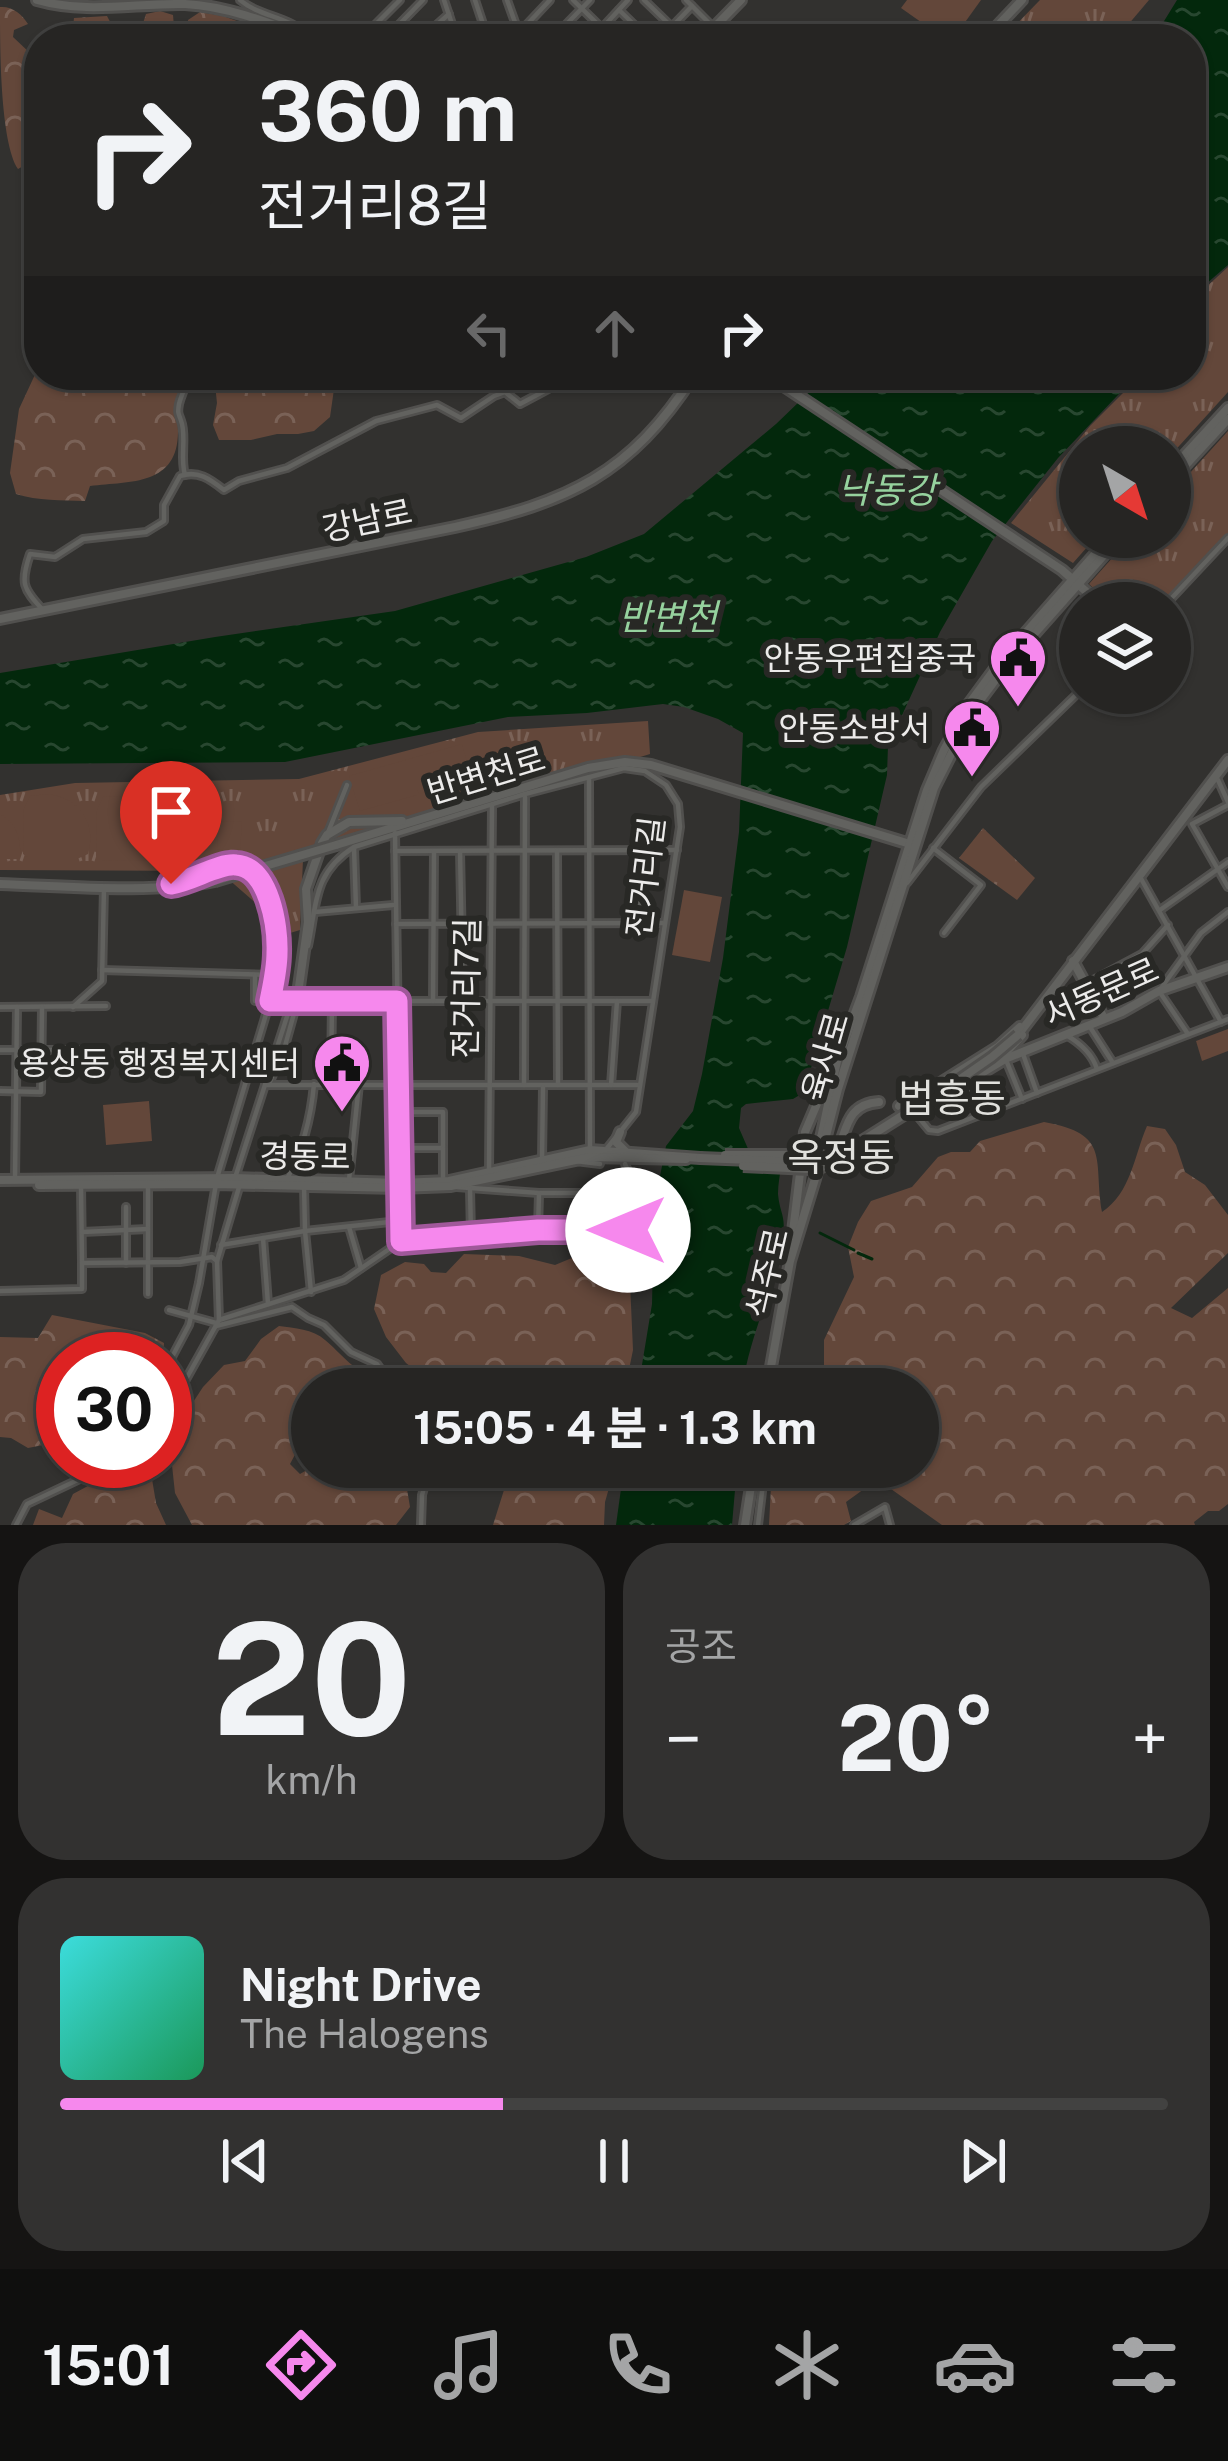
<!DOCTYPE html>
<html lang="ko">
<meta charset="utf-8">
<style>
:root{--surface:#262523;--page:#323130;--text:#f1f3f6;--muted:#a4a5a6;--line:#424241;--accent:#f688ed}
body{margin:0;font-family:"Public Sans","Noto Sans KR",sans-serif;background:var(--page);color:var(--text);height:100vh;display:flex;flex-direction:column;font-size:45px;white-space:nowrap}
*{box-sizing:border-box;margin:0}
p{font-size:39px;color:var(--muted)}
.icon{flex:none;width:66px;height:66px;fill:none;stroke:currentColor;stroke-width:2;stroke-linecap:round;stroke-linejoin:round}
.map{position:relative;height:1525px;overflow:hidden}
.panel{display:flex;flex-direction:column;gap:18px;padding:18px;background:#151413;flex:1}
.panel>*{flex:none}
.banner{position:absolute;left:24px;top:24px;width:1182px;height:366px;border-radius:48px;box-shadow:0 3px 9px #0004,0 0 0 3px var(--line);background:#262523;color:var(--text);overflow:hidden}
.needle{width:78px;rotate:141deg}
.tools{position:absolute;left:1059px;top:426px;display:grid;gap:24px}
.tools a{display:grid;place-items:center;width:132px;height:132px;border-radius:50%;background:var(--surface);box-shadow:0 3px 9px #0004,0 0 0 3px var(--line);font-size:60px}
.speed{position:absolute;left:36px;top:1332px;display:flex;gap:24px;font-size:60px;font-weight:700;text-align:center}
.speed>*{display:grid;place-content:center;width:156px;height:156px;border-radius:50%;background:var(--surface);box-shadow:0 3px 9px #0004,0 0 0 3px var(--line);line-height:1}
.speed .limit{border:18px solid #d22;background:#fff;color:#111}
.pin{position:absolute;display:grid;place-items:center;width:102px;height:102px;color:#fff;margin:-123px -51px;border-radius:50% 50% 50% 0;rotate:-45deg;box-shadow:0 0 12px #0007}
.pin .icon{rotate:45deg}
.me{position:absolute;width:132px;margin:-66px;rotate:270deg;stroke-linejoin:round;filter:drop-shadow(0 0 9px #0008)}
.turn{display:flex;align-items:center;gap:42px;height:252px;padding:0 36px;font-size:54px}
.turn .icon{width:156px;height:156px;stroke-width:2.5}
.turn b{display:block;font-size:84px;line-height:102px}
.lanes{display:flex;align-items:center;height:114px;padding:0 36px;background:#0003;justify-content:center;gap:60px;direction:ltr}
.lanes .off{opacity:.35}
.big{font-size:90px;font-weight:700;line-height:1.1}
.panel .tile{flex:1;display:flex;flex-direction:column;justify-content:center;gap:18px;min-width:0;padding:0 42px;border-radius:48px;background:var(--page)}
.panel .dial{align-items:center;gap:0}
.dial b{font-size:156px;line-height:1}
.song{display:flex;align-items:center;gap:36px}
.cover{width:144px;height:144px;border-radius:18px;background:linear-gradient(135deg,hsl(180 70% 55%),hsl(150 70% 35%))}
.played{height:12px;border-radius:6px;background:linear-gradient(90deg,var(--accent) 40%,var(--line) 40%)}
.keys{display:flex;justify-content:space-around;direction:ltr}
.heat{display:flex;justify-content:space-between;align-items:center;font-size:66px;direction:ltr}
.panel .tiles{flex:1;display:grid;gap:18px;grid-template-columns:1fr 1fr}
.tile:last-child{grid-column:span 2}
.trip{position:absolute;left:291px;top:1368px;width:648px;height:120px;border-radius:60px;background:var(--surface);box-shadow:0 3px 9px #0004,0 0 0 3px var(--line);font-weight:700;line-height:120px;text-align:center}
.menu{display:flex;height:192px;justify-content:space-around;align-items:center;background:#0f0f0e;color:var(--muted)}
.menu .icon{width:84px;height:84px}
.menu .on{color:var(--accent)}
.menu b{font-size:54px;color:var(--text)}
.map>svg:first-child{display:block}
.grass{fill:url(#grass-tufts)}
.forest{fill:url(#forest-crowns)}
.pitch{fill:#63473a}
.water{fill:url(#water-ripples)}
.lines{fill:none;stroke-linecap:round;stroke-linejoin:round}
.stream{stroke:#03280c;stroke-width:3}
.minor-casing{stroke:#51504e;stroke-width:10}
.tertiary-casing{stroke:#51504e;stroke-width:14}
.minor{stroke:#62625f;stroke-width:4.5}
.tertiary{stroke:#62625f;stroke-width:8}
.tertiary-bridge-casing{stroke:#51504e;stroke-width:14;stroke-linecap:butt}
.tertiary-bridge{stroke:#62625f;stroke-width:8}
.route-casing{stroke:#a0589a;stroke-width:30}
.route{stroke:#f688ed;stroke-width:21}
.labels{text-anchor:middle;stroke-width:12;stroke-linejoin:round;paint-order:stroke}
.street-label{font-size:33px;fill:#ecebea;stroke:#282825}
.poi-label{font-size:33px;fill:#ecebea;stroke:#282825;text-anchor:end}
.water-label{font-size:36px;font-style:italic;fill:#96d29e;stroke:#282825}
.quarter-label{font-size:39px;fill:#e1e1dd;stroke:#282825}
</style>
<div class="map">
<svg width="1228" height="1525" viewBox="0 0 1228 1525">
<defs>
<pattern id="grass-tufts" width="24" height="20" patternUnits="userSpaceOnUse" patternTransform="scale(3)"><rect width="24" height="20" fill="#63473a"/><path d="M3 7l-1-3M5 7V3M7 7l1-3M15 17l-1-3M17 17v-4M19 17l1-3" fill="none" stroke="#7a6257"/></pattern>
<pattern id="forest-crowns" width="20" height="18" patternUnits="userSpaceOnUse" patternTransform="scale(3)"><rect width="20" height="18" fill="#63473a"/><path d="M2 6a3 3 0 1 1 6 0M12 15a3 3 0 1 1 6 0" fill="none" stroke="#7a6257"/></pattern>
<pattern id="water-ripples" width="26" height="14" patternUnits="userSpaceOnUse" patternTransform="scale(3)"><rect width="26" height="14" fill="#03280c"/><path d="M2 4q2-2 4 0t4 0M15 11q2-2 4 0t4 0" fill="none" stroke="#284730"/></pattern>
</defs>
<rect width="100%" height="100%" fill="#32312f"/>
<!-- grass -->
<g class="grass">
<polygon points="1040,0 1149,0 1116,39 1002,39"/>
<polygon points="1228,267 1228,392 1170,456 1170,447 1080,447 1080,537 1096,537 1073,563 1011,523 1090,426 1141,375 1191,375 1191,301"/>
<polygon points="1228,431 1228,533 1164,603 1109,603 1089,584 1131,537 1170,537 1170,495"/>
<polygon points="648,721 650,754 303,859 300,930 290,933 219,871 0,870 0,795 75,783 299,779 478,732"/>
<polygon points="983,828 1035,878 1017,900 959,858"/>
</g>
<!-- forest -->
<g class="forest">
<path d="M0 7C12 6 22 14 28 24L14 30 13 37 31 54 39 56V157L18 169C0 142 0 45 0 7Z"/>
<polygon points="160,11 173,15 174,27 168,39 138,39 146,14"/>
<polygon points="200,12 223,16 288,39 189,39 188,20"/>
<polygon points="107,16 119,39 72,39 74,18"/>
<path d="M39 366V375H181L187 384C174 404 178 409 178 431 178 486 131 481 90 486L85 501C62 500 38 501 16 494L10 473 19 409Z"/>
<polygon points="214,375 336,375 330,417 314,431 298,434 277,434 251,440 219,440 213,425 217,403"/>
<path d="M1044 1122C1112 1134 1093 1160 1102 1212 1131 1193 1134 1156 1147 1126L1165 1129 1176 1145 1185 1172 1205 1185 1228 1215V1253L1171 1308 1192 1318 1228 1288V1504L1219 1511H1208L1194 1522 1195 1525H942L891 1489 871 1484 846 1502 851 1521 844 1525H769L772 1467H918V1389H824V1340L854 1277 848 1247 858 1222 871 1201 912 1187 938 1157 951 1152H970L980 1141Z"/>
<polygon points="596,1248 616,1251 629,1260 633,1350 625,1389 440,1389 406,1363 386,1337 374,1309 381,1275 405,1262 424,1264 431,1272 446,1273 464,1254 519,1256 555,1265"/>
<polygon points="52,1315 145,1333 164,1343 163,1359 63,1359 63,1441 28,1448 11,1438 0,1437 0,1337 38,1338"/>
<path d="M279 1326C294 1328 313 1329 325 1340 341 1353 351 1369 372 1376L364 1389H312V1442L299 1447 290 1464 300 1474 312 1467H401L404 1471 410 1507 396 1525H192L175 1493 172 1465 174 1444 186 1413 203 1387 224 1365 245 1361 261 1339Z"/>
<polygon points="127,1461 149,1461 156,1503 166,1525 33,1525 39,1509 62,1518 73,1494 112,1473"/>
<polygon points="485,1467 615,1467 605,1502 604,1525 493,1525 504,1490"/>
</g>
<!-- pitch -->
<g class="pitch">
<polygon points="907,0 981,0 953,39 945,39 901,8"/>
<polygon points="462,744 472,779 419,794 417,790 417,795 360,811 349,776"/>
<path d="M47 794C79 797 97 823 88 854L77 859H30L23 854 24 808 30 796Z"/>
<path d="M128 796C156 806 165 826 160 855L147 861 101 860 96 856 97 810 103 797Z"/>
<path d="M0 814C18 824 21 840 20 859H0Z"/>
<polygon points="219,821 242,822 240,850 217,849"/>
<polygon points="684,890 722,897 710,962 672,955"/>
<polygon points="1228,1029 1228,1051 1202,1061 1196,1041"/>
<polygon points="149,1101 152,1141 106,1145 103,1105"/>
</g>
<!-- water -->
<g class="water">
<polygon points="1177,0 1228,0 1228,265 1191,297 1191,39 1153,39"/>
<path d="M827 375H1137L1058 458 992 541 940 632 888 746 887 775 847 947 806 1085 798 1096 793 1099 746 1104 741 1108 739 1128 749 1151 781 1166C780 1175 778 1184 778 1194 780 1215 787 1216 782 1241 773 1292 749 1337 742 1389H638L652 1304 654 1214 652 1194 660 1176 666 1146 693 1111 702 1074 723 958 739 832 743 733 718 719 684 707 663 704 587 713 508 717 285 762 0 764V673L215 637 395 611 586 557 644 534 776 424Z"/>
<polygon points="624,1467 737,1467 732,1525 616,1525"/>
</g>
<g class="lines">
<!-- stream -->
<g class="stream">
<polyline points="820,1233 854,1250"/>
<polyline points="858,1253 872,1259"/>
</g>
<defs>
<g id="minor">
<path d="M240 0C260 17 288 16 305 34"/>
<polyline points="444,0 457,39"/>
<polyline points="475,0 488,39"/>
<polyline points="507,0 521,39"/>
<polyline points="573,0 613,39"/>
<polyline points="644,0 672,27"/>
<polyline points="686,0 725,39"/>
<polyline points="619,10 649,39"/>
<polyline points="519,33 550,0"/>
<polyline points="361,39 400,0"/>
<polyline points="385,39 423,0"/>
<polyline points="427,39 432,29 449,14"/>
<polyline points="552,39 590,0"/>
<polyline points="592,39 628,0"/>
<polyline points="660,39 692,6"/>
<path d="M185 475C180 458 186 441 182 424 179 413 177 415 179 404 182 392 187 388 185 375"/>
<polyline points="1167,603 1228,538"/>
<path d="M43 610C23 589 20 583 30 554L55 557 83 539 146 532 164 521V505L180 476C198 470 210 479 224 490L239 481 287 468 376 421 437 405 461 418 494 396 505 392 520 404 550 388 560 375"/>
<polyline points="589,779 590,1152"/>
<polyline points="1218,780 1228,802"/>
<polyline points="1228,805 1192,824 1228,887"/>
<polyline points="395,833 401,1241"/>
<polyline points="327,835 347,785"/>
<polyline points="354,848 356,908"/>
<polyline points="933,848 981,885 944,933"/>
<polyline points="395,851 677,850"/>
<polyline points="460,851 463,1001"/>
<polyline points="557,851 558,1085"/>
<polyline points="1139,875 1221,1022"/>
<polyline points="907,883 981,787 1080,691"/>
<polyline points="1160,910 1228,862"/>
<polyline points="315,912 393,905"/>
<polyline points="396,924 665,923"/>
<polyline points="638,924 647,852"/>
<path d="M308 946C317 903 313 873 354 847L525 794 624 768 645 771 666 785 678 804 680 827 636 1112 604 1152"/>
<polyline points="102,970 274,975 270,1001 217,1178 199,1283 189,1325 172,1357 169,1397"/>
<polyline points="255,975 255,1001 653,1001"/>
<polyline points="1086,984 1142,954 1168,925"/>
<polyline points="433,1001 434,851"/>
<polyline points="0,1007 106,1006"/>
<polyline points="73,1007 102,981 104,887"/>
<polyline points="1090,1027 1113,1063"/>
<polyline points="1188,1034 1159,991 1201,933 1228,912"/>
<path d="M1066 1035C1080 1043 1092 1053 1097 1069"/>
<polyline points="0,1050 79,1050"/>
<polyline points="1023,1054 1037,1093"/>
<polyline points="1006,1060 1022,1099"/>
<polyline points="269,1084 285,1046 298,999"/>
<polyline points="331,1084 332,1001"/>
<polyline points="265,1085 637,1085"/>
<polyline points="524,1085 525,797"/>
<polyline points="611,1085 617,1001"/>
<polyline points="963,1085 969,1096 986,1113"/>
<polyline points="0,1091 41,1092 42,1007"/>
<polyline points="398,1112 443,1112 443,1148 399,1148"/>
<polyline points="915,1113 929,1130 938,1131 1228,1019"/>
<polyline points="542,1159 543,1087"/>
<polyline points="576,1161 600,1164"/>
<polyline points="625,1164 629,1173 637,1256"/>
<polyline points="489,1172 492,806"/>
<polyline points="235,1178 292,1001"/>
<polyline points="443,1178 443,1148"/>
<path d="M287 1179C303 1149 311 1118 314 1084"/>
<polyline points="15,1180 17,1007"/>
<polyline points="349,1180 359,1084"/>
<polyline points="148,1184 148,1294"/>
<polyline points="81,1185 82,1263"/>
<polyline points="304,1185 305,1231 311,1292"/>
<polyline points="457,1187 539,1193 631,1193"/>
<polyline points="470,1189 471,1235"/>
<polyline points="349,1227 361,1268"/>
<polyline points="538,1230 539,1194"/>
<polyline points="82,1232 148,1229"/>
<polyline points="263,1238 268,1304"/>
<polyline points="221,1245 305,1231 399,1221"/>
<polyline points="126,1263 126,1207"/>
<polyline points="0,1291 82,1289 82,1263 180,1262 212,1257 217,1261"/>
<polyline points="169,1310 216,1323"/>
<polyline points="219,1320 344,1280 401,1241 538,1230 628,1230 628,1220 620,1194"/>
<polyline points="216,1326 292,1307 308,1318 324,1325 351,1352 377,1364 395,1389"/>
<polyline points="768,1379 782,1385 783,1389"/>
<polyline points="165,1403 180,1390 219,1320 217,1261 240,1184"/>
<polyline points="16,1525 27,1504 105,1467 110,1461"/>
<polyline points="421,1525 422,1495 430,1467"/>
<polyline points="758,1525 765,1467"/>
<polyline points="854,1525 885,1507 890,1525"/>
</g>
<g id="tertiary">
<path d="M37 0C86 14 135 3 185 4 228 6 272 24 311 39"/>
<polyline points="703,39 741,0"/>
<polyline points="985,39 1022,0"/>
<polyline points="767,375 1062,570 1099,603"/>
<polyline points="1170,471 1228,408"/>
<polyline points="1170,482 1228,419"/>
<path d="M0 619 455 527C568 502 630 475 694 375"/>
<polyline points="336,845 588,768 625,762 651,765 910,844"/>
<path d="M183 882C200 877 221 862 238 865 276 871 279 946 274 975"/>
<path d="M0 884C66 886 151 894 215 881"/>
<polyline points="1073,961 1104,1018"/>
<polyline points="297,1001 308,922 306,889 322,843 327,835 349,822 402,821"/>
<polyline points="1018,1035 1228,760"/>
<polyline points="1000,1059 1022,1035"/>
<polyline points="899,1106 915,1113 1005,1059 1122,1012 1159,991 1228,967"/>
<polyline points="904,1106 998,1047 1020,1027"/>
<polyline points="620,1132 616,1142 625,1151"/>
<polyline points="820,1143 837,1061 861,997 927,790 944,750 969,704 1000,662 1110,537"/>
<path d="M817 1169C854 1157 832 1105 879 1102"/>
<polyline points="0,1180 235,1178 399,1183 449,1181 590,1150 700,1158"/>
<polyline points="39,1185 216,1184 399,1188 451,1186 590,1157 686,1159"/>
<polyline points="791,1248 805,1132 831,1071"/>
<polyline points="767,1389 790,1261 815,1179 838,1089 934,788 975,707 1005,667 1120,537"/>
<polyline points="745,1525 754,1467"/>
</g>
</defs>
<!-- minor casing -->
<use href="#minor" class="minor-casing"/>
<!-- tertiary casing -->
<use href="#tertiary" class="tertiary-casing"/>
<!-- minor -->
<use href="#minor" class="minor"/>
<!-- tertiary -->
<use href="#tertiary" class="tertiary"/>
<defs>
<g id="tertiary-bridge">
<polyline points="215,881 336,845"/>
<polyline points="725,1155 810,1155 820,1138"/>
<polyline points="700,1158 798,1162 851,1148 956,1082 992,1057 1018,1035"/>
<polyline points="743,1166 809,1169"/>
</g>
</defs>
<!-- tertiary-bridge casing -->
<use href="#tertiary-bridge" class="tertiary-bridge-casing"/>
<!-- tertiary-bridge -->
<use href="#tertiary-bridge" class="tertiary-bridge"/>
</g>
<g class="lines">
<defs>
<path id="route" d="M171 884C192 881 219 863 236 865 269 867 278 926 277 953 277 969 273 986 270 1001H397L401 1241 538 1230H628"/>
</defs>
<!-- route casing -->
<use href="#route" class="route-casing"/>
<!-- route -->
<use href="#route" class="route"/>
</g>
<!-- icons -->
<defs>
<symbol id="civic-pin" viewBox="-11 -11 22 30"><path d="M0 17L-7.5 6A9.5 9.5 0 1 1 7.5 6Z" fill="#f688ed" stroke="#282825"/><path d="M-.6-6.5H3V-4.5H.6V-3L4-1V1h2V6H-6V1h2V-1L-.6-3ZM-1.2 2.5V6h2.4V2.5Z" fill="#111"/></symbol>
</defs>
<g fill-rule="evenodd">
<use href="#civic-pin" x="985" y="625" width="66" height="90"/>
<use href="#civic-pin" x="939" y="695" width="66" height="90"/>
<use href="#civic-pin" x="309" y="1030" width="66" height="90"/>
</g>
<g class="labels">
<!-- street labels -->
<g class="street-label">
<text transform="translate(367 520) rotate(-12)" y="12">강남로</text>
<text transform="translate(486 775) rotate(-17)" y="12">반변천로</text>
<text transform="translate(645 877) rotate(-83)" y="12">전거리길</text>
<text transform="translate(466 988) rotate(-89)" y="12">전거리7길</text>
<text transform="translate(1101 992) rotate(-24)" y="12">서동문로</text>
<text transform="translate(825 1057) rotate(-74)" y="12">육사로</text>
<text transform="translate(305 1156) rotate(1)" y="12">경동로</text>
<text transform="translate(767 1273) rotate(-77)" y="12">석주로</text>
</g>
<!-- poi labels -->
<g class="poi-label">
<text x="976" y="670">안동우편집중국</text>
<text x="930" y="740">안동소방서</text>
<text x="300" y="1075">용상동 행정복지센터</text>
</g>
<!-- water labels -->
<g class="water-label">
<text x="887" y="503">낙동강</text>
<text x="668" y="630">반변천</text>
</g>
<!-- quarter labels -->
<g class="quarter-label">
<text x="952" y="1112">법흥동</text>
<text x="841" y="1171">옥정동</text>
</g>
</g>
</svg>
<div class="tools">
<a><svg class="needle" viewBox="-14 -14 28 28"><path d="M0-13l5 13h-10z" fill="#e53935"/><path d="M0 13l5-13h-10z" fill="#a4a5a6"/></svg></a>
<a><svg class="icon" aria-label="layers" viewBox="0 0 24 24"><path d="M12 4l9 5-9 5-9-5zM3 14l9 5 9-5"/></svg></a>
</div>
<div class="speed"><div class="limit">30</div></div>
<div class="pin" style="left:171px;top:884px;background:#d93025"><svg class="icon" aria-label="arrive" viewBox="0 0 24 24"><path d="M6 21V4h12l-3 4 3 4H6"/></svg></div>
<svg class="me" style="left:628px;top:1230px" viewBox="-20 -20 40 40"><circle r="19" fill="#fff"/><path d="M0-13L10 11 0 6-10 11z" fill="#f688ed"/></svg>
<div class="trip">15:05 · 4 분 · 1.3 km</div>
<div class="banner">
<div class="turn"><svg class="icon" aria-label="right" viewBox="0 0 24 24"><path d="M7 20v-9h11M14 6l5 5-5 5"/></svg><div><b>360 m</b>전거리8길</div></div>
<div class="lanes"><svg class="icon off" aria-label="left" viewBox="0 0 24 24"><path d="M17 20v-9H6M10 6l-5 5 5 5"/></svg><svg class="icon off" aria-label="ahead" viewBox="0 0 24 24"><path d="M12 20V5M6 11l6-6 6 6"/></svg><svg class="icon" aria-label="right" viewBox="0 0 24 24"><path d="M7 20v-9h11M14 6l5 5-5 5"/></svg></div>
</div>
</div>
<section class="panel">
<div class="tiles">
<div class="tile dial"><b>20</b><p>km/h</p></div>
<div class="tile"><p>공조</p>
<div class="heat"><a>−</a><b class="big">20°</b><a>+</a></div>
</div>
<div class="tile">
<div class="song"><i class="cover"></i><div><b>Night Drive</b><p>The Halogens</p></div></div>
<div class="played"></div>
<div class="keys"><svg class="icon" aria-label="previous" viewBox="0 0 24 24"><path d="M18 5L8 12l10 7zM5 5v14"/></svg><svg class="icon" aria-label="pause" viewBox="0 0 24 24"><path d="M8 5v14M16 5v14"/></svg><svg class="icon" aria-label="next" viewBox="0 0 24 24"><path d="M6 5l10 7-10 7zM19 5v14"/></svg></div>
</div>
</div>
</section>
<nav class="menu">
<b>15:01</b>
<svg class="icon on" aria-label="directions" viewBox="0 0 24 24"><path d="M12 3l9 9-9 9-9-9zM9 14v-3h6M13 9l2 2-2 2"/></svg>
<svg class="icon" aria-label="music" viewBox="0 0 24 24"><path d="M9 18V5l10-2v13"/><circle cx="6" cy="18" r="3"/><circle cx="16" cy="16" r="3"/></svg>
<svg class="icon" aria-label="phone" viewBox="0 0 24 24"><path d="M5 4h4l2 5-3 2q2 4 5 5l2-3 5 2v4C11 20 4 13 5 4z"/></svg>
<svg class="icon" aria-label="climate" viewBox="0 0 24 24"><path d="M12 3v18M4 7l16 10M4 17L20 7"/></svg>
<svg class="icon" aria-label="car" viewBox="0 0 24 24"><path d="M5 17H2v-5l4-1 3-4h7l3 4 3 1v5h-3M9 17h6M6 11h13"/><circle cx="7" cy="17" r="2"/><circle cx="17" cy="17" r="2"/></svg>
<svg class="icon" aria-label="filters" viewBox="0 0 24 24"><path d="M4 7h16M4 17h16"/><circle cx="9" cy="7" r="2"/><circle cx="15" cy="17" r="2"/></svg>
</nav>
